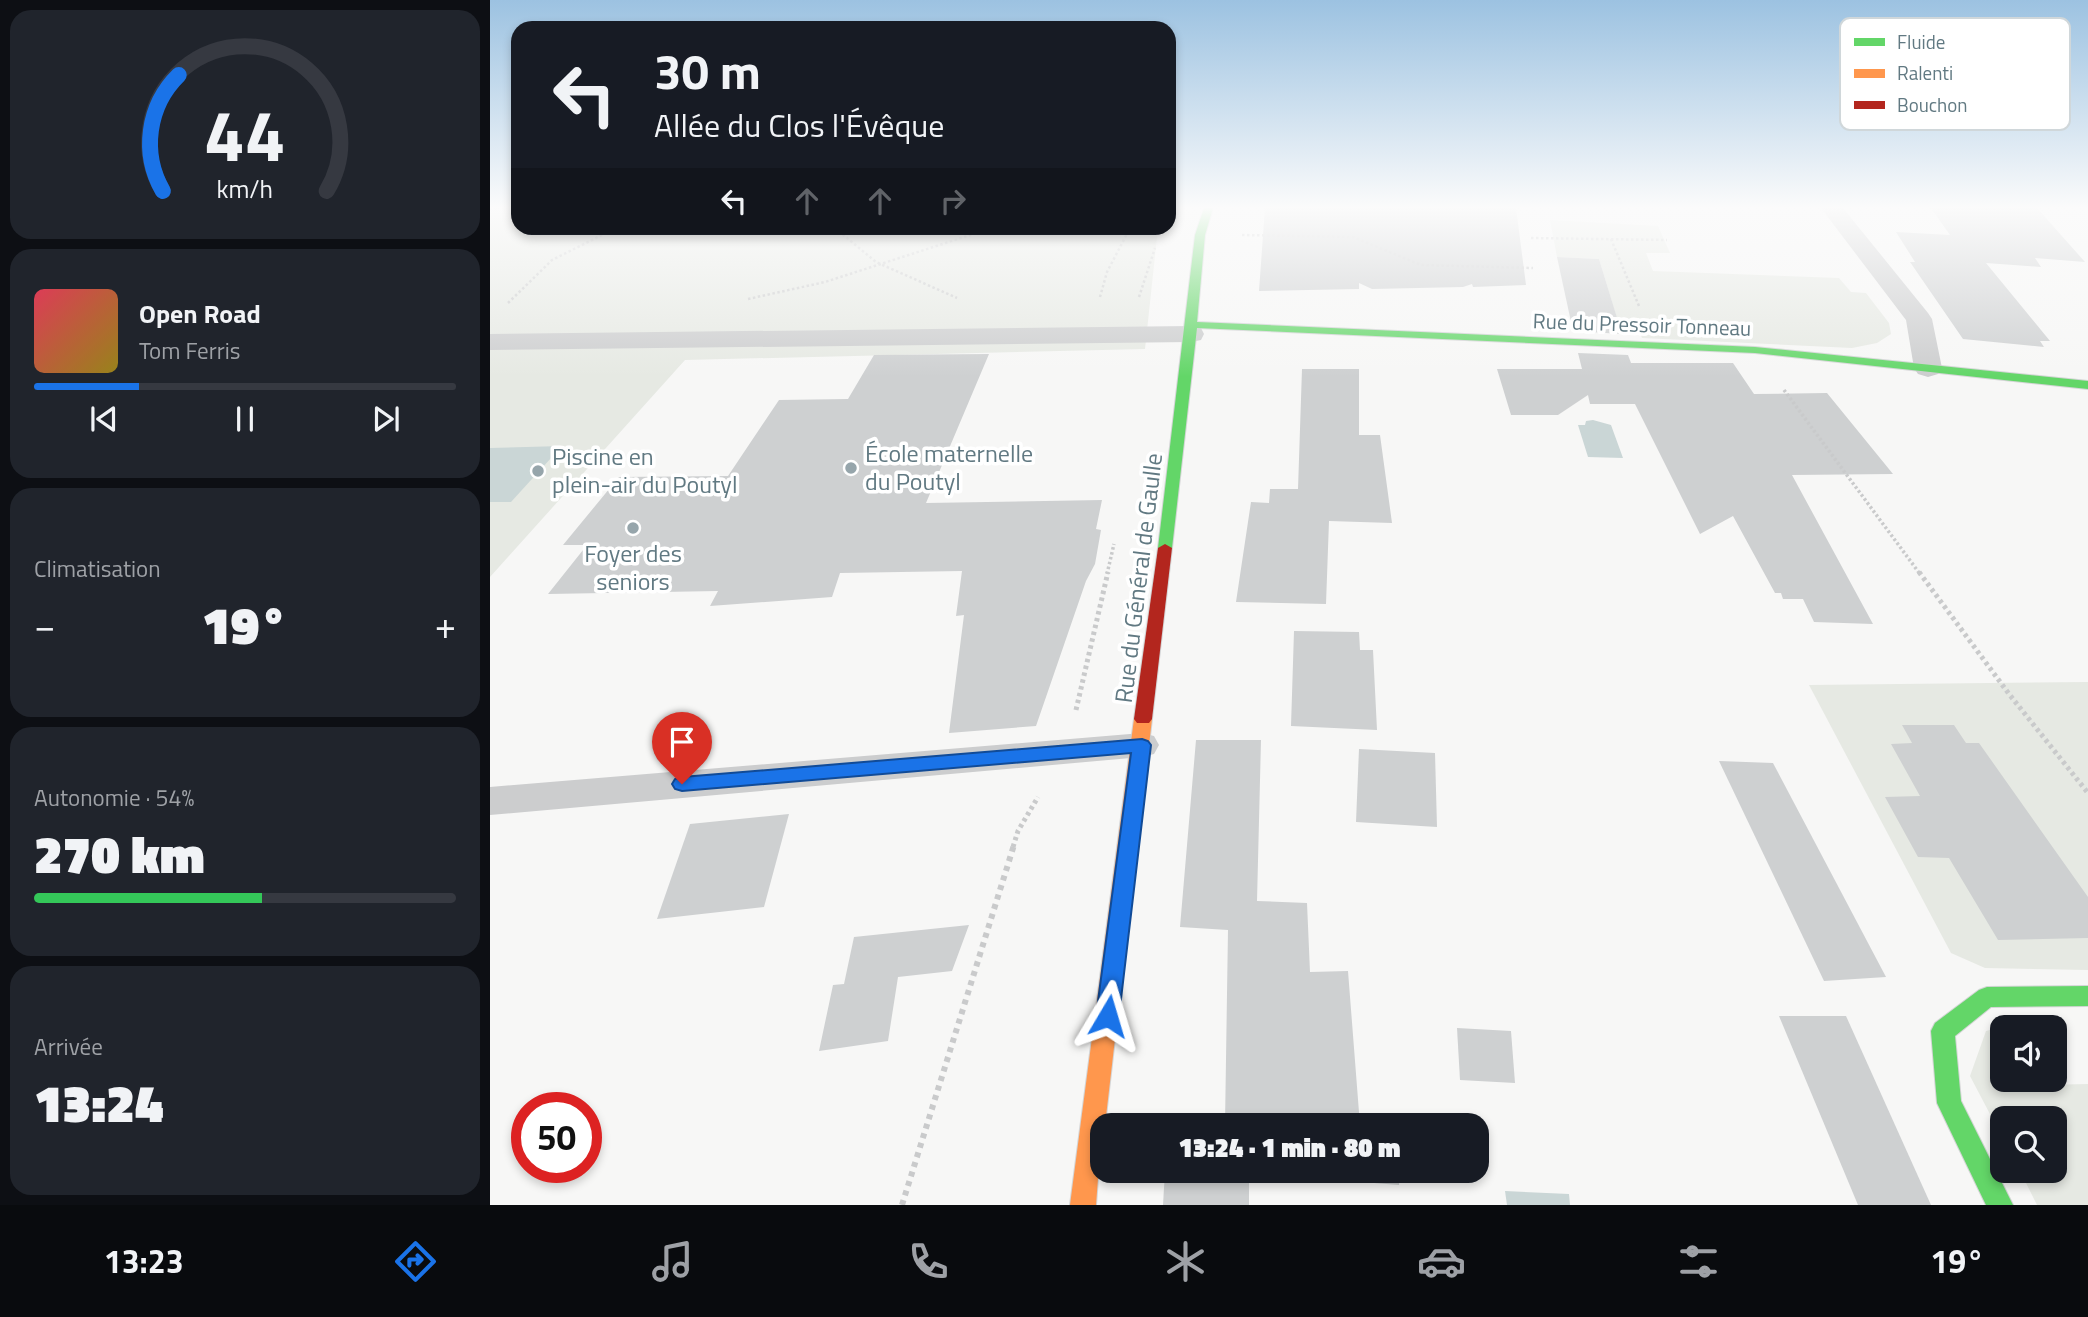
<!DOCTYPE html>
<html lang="fr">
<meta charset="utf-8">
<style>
:root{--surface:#171b24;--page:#20242c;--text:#f1f3f6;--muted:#9ea1a6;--line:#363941;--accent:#1a73e8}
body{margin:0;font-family:"Titillium Web",sans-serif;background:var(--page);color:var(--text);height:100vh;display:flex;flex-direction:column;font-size:26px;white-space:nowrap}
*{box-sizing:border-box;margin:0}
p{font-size:23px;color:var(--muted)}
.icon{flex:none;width:38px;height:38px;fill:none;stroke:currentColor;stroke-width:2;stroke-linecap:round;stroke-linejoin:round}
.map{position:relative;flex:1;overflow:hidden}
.sheet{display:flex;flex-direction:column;gap:10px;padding:10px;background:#0d0f14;width:490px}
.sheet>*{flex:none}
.banner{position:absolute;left:21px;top:21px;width:665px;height:214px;border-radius:21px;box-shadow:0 4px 10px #0003;background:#171b24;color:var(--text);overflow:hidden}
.controls{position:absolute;left:1500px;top:1015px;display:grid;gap:14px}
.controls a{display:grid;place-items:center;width:77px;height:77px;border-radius:14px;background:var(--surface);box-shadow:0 4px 10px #0003;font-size:35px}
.speed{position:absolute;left:21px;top:1092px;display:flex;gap:14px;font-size:35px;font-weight:700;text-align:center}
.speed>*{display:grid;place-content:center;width:91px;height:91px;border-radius:50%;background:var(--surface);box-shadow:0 4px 10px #0003;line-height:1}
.speed .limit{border:10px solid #d22;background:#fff;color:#111}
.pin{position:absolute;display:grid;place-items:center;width:60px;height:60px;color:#fff;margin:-72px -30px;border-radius:50% 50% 50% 0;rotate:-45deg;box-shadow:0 0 7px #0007}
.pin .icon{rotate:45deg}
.me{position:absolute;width:77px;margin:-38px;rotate:7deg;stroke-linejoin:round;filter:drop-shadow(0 0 5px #0008)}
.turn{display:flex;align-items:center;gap:24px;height:147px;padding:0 28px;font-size:32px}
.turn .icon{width:91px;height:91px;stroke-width:2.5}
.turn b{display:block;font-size:49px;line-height:60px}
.lanes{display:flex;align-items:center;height:66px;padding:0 28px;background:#0003;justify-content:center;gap:35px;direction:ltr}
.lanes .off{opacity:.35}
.big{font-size:52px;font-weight:800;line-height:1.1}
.sheet .card{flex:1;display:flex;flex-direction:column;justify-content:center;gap:10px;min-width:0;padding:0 24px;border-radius:21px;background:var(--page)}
.sheet .dial{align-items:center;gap:0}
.dial svg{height:182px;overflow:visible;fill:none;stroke:var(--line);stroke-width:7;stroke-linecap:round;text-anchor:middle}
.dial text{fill:var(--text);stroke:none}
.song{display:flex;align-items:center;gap:21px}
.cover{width:84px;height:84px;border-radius:10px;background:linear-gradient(135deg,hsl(350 70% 55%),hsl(50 70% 35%))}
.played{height:7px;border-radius:4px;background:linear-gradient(90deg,var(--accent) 25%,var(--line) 25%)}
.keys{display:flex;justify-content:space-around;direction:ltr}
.heat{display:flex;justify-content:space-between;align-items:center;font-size:38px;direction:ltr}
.charge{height:10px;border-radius:5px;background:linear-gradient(90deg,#34c759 54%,var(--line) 0)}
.trip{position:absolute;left:600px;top:1113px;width:399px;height:70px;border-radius:21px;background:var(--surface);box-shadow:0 4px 10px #0003;font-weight:800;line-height:70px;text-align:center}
.menu{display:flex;height:112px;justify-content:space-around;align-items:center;background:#090b0e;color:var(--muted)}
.menu .icon{width:49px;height:49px}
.menu .current{color:var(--accent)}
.menu b{font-size:32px;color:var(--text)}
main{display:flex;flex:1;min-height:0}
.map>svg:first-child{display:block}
.green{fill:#e6e9e3}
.water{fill:#cad6d6}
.building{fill:#ced0d1}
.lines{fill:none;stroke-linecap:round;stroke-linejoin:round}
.fast-casing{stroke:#d4d5d6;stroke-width:2}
.slow-casing{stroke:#d4d5d6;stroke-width:2}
.jam-casing{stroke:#d4d5d6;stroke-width:2}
.path-far3{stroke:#c9cacb;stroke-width:2.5;stroke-dasharray:2.5 2.5;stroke-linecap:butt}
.path-far2{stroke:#c9cacb;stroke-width:3.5;stroke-dasharray:2.5 2.5;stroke-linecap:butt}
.path-far1{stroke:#c9cacb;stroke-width:5;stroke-dasharray:3.5 3.5;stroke-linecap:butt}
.path{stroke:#c9cacb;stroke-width:6;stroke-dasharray:5 5;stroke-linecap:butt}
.lane{fill:#cccdce;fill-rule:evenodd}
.street{fill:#cccdce;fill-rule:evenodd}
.fast{fill:#63d668;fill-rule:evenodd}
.slow{fill:#ff974d;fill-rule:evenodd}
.jam{fill:#b3261e;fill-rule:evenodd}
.route{fill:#1a73e8;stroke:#114b97;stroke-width:2}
.poi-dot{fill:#96a5ab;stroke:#fff;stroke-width:2.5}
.labels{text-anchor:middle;stroke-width:7;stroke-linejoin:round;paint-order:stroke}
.far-street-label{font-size:21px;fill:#617982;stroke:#fff}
.poi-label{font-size:24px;fill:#617982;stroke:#fff;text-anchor:start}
.street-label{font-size:24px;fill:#617982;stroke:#fff}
.key{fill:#fff;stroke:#d0d7da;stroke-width:2}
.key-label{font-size:19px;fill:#617982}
</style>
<main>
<section class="sheet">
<div class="card dial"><svg viewBox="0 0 100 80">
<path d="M14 69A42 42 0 1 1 86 69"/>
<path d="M14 69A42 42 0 0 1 21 18" stroke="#1a73e8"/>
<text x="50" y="56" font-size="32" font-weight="700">44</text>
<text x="50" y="72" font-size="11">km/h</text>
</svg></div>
<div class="card">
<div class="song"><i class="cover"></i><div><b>Open Road</b><p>Tom Ferris</p></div></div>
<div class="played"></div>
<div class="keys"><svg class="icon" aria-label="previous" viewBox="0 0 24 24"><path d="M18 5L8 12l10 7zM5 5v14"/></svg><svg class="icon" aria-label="pause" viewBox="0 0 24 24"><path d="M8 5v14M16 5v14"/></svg><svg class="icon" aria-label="next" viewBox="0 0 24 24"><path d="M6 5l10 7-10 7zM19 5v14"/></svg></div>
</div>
<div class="card"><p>Climatisation</p>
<div class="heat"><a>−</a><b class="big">19°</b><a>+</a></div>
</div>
<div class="card"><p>Autonomie · 54%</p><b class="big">270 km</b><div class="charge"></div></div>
<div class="card"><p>Arrivée</p><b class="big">13:24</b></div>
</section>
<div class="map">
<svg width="1598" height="1205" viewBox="0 0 1598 1205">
<rect width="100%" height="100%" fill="#f7f7f6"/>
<!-- green -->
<g class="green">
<polygon points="0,208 28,208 28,228 668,228 655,349 195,360 0,577"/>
<polygon points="1060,220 1168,226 1180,253 1156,253 1163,271 1349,278 1361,292 1376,293 1399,323 1401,334 1387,343 1362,348 1152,338 1147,325 1129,325 1109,259 1067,257"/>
<polygon points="1598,682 1598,970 1495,968 1461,953 1319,685"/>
<polygon points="1512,1027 1512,1073 1506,1086 1598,1084 1598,1205 1547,1205 1530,1171 1564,1171 1564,1118 1512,1118 1512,1137 1480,1076 1496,1031"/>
</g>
<!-- water -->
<g class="water">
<polygon points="1103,420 1121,425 1133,458 1098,457 1088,425 1095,425 1096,421"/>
<polygon points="72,446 21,502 0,502 0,448"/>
<polygon points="1015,1191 1079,1194 1080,1205 1017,1205"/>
</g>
<!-- building -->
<g class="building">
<polygon points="775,208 1026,208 1036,285 983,287 982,284 973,287 882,289 869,283 869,289 769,291"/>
<polygon points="1441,208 1547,208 1595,262 1545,258 1551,267 1496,263 1560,341 1550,341 1554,347 1473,339 1420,262 1425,262 1406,232 1460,235"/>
<polygon points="1067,257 1109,259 1132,334 1083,331"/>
<polygon points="1088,353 1138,355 1141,363 1243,363 1264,394 1337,393 1403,474 1302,475 1383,624 1324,622 1313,599 1293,599 1291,593 1285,593 1243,516 1210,534 1145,404 1100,404 1098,395 1068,415 1021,415 1007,369 1092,369"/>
<polygon points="499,354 436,503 612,500 606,529 611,530 605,564 596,581 546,726 459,733 474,615 466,616 472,571 350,573 342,597 220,606 228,591 58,594 97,545 73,545 129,477 238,476 289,400 358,399 384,355"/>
<polygon points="812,369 869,369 869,435 890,435 902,523 839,521 836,604 746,602 761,502 779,503 780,489 808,489"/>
<polygon points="804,631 869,632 870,650 883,650 887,730 801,726"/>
<polygon points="1412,725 1464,725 1476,743 1489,743 1598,897 1598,938 1508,940 1459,858 1428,857 1395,797 1430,796 1401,744 1422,743"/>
<polygon points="706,740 771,740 767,901 817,903 820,972 858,971 870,1125 677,1125 678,1118 735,1124 738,930 690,927"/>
<polygon points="869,749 945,753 947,827 866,822"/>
<polygon points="1229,761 1283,763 1396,977 1334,981"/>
<polygon points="299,814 274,907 167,919 200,824"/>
<polygon points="479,925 462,971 408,977 398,1041 329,1051 343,985 354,984 364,937"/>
<polygon points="1289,1016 1356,1016 1441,1205 1368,1205"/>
<polygon points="967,1028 1021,1031 1025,1083 970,1080"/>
<polygon points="675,1171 759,1171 759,1205 673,1205"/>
<polygon points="859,1171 910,1171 909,1185 859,1181"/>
</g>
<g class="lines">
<defs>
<g id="fast">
<polygon points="714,208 723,208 715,235 707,322 1265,347 1598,381 1598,389 1265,353 707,328 682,548 675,552 668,548 705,235"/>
<polygon points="1598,986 1598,1006 1501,1007 1465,1036 1471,1101 1523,1205 1496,1205 1447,1103 1441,1031 1445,1023 1489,990 1497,987"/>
</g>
<polygon id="slow" points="653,713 659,715 662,719 615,1125 612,1125 606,1205 580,1205 644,719 647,715"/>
<polygon id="jam" points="675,544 682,548 662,719 659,723 647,723 644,719 668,548"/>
</defs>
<!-- fast casing -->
<use href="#fast" class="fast-casing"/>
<!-- slow casing -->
<use href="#slow" class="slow-casing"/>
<!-- jam casing -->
<use href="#jam" class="jam-casing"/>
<!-- path-far3 -->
<g class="path-far3">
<polyline points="0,210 9,208"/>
<polyline points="345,228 386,262 467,298"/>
<polyline points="752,235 863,237 931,265 1043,268"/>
<polyline points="1041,238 1177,240"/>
<polyline points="1121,239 1149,306"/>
<polyline points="610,297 617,272 640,228"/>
<polyline points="649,297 665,248"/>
<polyline points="258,299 335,282 502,228"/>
<polyline points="18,303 62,260 126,228"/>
</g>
<!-- path-far2 -->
<g class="path-far2">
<polyline points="1294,390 1430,574"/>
<polyline points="617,574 624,544"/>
</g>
<!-- path-far1 -->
<g class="path-far1">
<polyline points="1429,572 1519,694 1598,793"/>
<polyline points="586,710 618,572"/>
<polyline points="523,847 528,831 548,797"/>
</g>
<!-- path -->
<polyline class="path" points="412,1205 524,845"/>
<!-- lane -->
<polygon class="lane" points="652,733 664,736 669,745 664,754 652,757 0,815 0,787"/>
<!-- street -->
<g class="street">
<polygon points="1331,208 1353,208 1438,313 1442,319 1452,368 1448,374 1438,377 1428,374 1424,368 1416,320"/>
<polygon points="701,326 711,328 714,334 711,340 701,342 0,350 0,334"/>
</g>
<!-- fast -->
<use href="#fast" class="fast"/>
<!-- slow -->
<use href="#slow" class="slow"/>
<!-- jam -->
<use href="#jam" class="jam"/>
</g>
<!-- sky -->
<linearGradient id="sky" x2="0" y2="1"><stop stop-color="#9cc2e1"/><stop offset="0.55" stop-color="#fbfbfb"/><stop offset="1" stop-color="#fbfbfb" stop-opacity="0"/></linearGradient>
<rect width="1598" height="377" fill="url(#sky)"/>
<!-- route -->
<polygon class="route" points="652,739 658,741 661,745 629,1016 626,1023 618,1026 609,1023 606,1016 641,753 192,791 185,789 182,784 185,779 192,777"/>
<!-- markers -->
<g class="poi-dot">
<circle cx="361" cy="468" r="7"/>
<circle cx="48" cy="471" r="7"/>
<circle cx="143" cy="528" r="7"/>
</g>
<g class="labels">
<!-- far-street labels -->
<g class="far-street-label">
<text transform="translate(1152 325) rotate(2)" y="7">Rue du Pressoir Tonneau</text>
</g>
<!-- poi labels -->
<g class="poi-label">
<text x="375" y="462">École maternelle<tspan x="375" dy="28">du Poutyl</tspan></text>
<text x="62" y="465">Piscine en<tspan x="62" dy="28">plein-air du Poutyl</tspan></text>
<text x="143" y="562" text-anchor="middle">Foyer des<tspan x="143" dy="28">seniors</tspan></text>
</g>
<!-- street labels -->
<g class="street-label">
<text transform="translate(649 578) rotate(-83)" y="8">Rue du Général de Gaulle</text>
</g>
</g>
<!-- legend -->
<rect x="1350" y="18" width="230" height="112" rx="10" class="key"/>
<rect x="1364" y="38" width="31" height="8" fill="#63d668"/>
<rect x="1364" y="69" width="31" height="9" fill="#ff974d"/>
<rect x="1364" y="101" width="31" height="8" fill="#b3261e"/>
<g class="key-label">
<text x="1407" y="49">Fluide</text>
<text x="1407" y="80">Ralenti</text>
<text x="1407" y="112">Bouchon</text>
</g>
</svg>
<div class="controls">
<a><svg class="icon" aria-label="sound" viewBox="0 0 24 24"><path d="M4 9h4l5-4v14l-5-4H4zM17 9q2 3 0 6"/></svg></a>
<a><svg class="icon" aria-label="search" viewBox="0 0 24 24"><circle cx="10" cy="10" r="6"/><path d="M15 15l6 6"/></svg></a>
</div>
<div class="speed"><div class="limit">50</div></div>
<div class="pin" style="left:192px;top:784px;background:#d93025"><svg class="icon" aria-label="arrive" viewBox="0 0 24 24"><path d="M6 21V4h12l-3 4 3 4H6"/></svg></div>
<svg class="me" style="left:618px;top:1016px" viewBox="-20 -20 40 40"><path d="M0-17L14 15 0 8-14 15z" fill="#1a73e8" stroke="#fff" stroke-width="4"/></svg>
<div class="trip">13:24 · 1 min · 80 m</div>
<div class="banner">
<div class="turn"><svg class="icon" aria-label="left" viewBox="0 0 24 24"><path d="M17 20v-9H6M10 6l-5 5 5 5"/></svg><div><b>30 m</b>Allée du Clos l'Évêque</div></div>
<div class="lanes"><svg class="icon" aria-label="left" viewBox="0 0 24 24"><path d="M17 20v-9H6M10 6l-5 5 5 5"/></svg><svg class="icon off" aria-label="ahead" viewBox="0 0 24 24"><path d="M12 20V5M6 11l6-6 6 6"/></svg><svg class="icon off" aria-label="ahead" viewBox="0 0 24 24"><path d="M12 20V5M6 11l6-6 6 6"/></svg><svg class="icon off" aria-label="right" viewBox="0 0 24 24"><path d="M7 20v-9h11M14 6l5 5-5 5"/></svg></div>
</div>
</div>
</main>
<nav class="menu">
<b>13:23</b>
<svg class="icon current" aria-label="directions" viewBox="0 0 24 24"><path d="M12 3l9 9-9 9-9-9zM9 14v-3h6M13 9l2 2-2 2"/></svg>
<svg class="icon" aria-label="music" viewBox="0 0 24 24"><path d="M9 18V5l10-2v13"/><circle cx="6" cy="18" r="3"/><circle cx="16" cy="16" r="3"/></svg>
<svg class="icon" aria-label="phone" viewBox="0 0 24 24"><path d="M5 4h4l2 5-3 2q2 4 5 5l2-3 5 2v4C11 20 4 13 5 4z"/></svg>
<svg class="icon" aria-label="climate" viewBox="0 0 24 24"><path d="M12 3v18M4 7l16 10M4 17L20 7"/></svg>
<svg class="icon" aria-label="car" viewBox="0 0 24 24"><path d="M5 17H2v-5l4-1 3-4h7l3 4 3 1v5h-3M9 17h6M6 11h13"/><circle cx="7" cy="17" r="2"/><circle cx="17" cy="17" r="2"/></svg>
<svg class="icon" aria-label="filters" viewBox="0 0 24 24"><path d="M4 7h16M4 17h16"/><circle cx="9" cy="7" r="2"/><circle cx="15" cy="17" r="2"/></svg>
<b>19°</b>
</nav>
